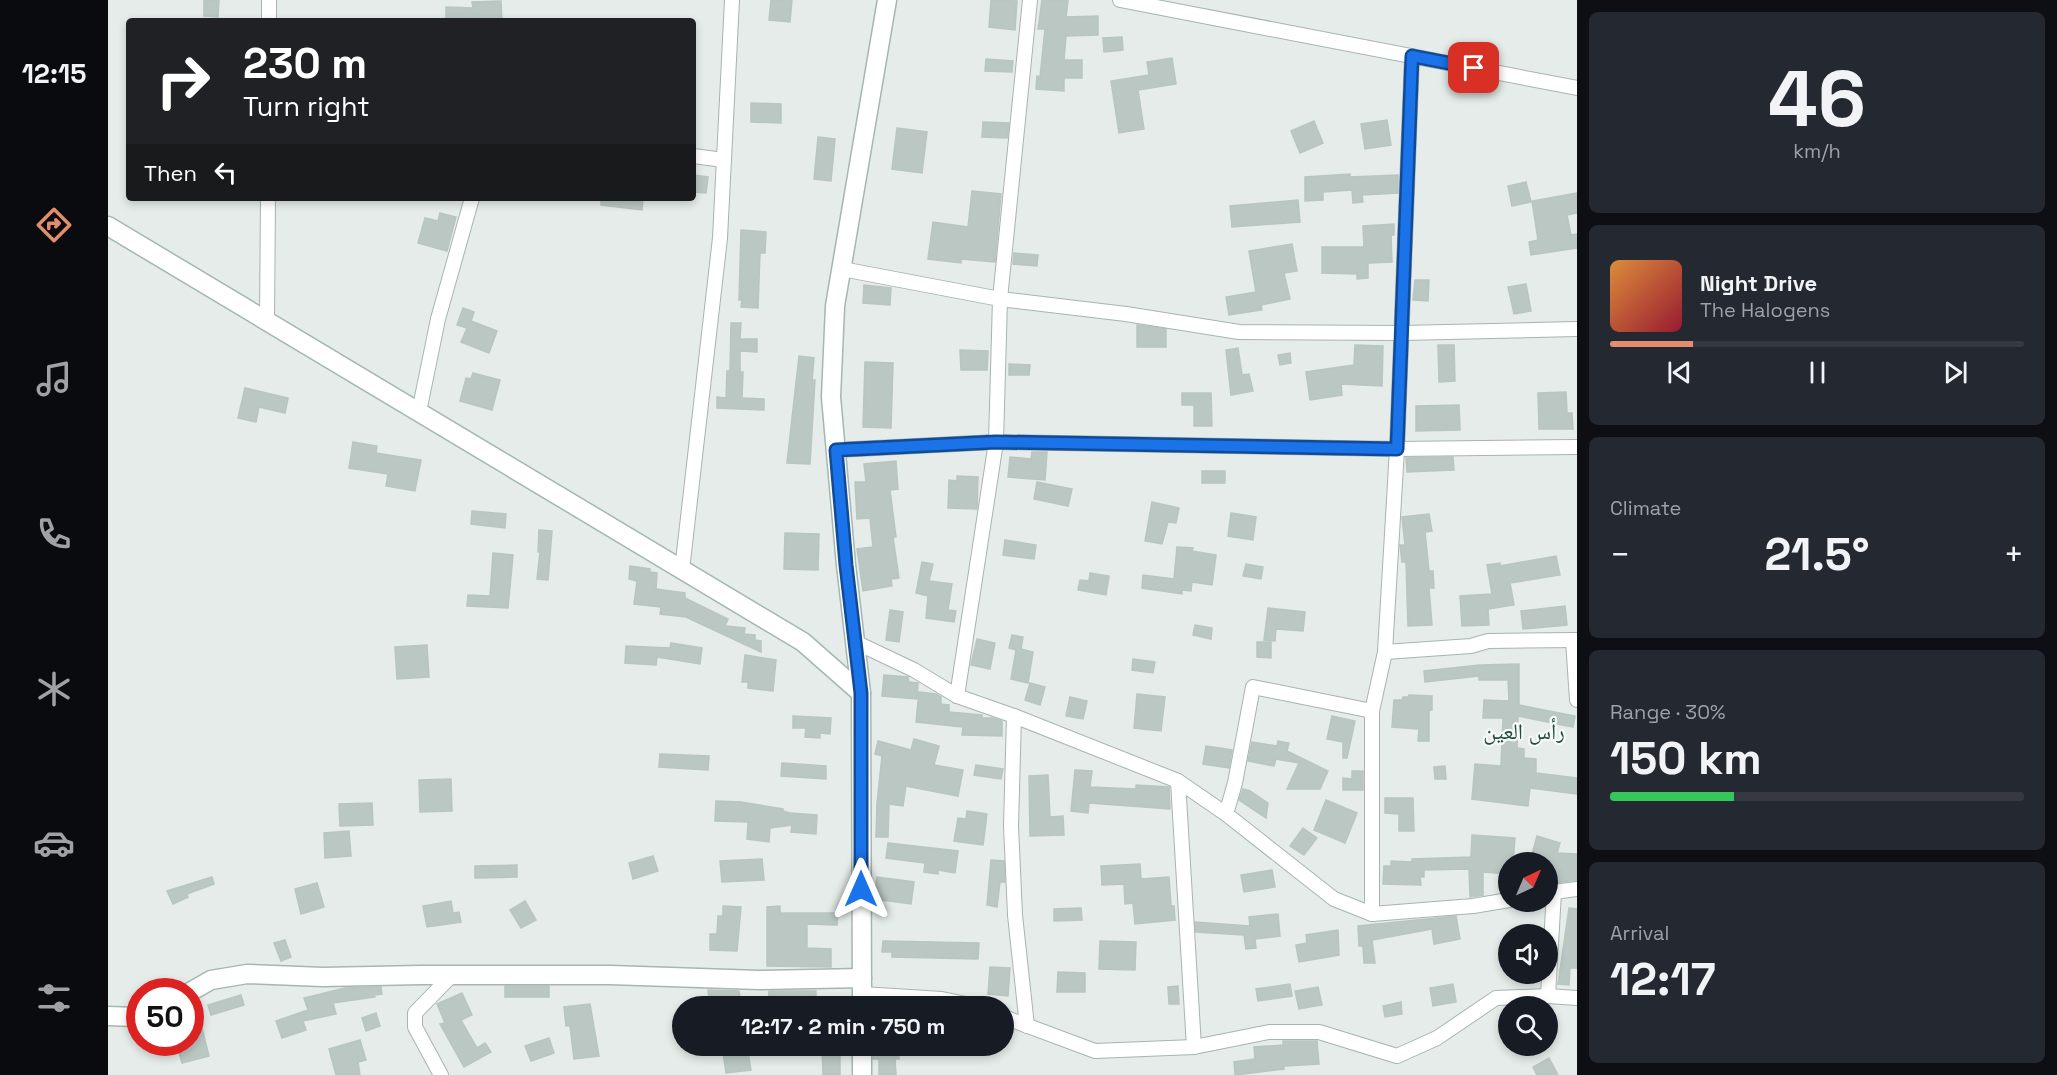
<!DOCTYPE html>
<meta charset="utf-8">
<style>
:root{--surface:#171b24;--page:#242831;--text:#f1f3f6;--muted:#9ea1a6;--line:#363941;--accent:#e18d6e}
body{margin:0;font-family:"Space Grotesk","Noto Naskh Arabic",sans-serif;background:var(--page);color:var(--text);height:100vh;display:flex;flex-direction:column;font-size:22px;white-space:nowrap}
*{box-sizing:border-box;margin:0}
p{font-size:20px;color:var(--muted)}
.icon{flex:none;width:33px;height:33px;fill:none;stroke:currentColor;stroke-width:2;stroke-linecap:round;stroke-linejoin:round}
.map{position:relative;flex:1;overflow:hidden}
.sheet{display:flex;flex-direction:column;gap:12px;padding:12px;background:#0d0f14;width:480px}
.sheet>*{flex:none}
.banner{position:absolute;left:18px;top:18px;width:570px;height:183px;border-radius:6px;box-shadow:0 3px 9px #0003;background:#202124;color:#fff;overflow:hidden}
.needle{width:39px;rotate:44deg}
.buttons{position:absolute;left:1390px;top:852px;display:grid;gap:12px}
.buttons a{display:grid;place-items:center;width:60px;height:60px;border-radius:50%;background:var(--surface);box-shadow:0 3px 9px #0003;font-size:30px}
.speed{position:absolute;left:18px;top:978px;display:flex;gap:12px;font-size:30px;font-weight:700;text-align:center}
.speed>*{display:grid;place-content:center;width:78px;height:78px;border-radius:50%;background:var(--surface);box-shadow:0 3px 9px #0003;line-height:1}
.speed .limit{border:9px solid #d22;background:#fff;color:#111}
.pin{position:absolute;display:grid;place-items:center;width:51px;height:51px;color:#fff;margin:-26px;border-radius:12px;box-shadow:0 3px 9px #0006}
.me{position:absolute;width:66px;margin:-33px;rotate:0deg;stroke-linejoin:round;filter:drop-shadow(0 0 4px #0008)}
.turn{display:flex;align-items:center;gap:21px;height:126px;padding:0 18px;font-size:27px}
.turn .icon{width:78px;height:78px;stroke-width:2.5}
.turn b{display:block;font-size:42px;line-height:51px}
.then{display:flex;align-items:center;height:57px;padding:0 18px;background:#0003;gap:12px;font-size:22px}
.big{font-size:45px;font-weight:800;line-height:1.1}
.sheet .widget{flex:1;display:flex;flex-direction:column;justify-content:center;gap:9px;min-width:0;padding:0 21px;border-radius:9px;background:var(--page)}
.sheet .dial{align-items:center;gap:0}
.dial b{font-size:78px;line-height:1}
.song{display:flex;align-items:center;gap:18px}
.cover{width:72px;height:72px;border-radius:9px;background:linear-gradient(135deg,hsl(30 70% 55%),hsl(350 70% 35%))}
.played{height:6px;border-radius:3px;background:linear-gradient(90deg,var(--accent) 20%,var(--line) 20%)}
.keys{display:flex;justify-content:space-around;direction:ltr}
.heat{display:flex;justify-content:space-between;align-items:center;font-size:33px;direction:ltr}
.charge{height:9px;border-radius:4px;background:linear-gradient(90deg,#34c759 30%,var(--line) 0)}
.trip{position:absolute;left:564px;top:996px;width:342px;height:60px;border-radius:30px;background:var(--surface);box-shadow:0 3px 9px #0003;font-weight:800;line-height:60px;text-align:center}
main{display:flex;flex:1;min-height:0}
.tabs{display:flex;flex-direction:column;width:108px;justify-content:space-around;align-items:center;background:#090b0e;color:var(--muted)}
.tabs .icon{width:42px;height:42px}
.tabs .current{color:var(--accent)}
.tabs b{font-size:27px;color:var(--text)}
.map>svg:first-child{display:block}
.building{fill:#bac7c2;stroke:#b8c5c0;stroke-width:1.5}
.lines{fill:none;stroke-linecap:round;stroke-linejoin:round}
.street-casing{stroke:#a8b4b0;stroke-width:16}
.secondary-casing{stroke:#a4b7b1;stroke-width:21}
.street{stroke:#fff;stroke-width:14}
.secondary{stroke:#fff;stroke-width:18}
.route-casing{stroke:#114b97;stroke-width:15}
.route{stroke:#1a73e8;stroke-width:10}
.labels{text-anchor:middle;stroke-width:4.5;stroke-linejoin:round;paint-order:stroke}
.quarter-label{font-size:22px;fill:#244c43;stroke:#f5f9f7}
</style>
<main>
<nav class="tabs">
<b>12:15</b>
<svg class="icon current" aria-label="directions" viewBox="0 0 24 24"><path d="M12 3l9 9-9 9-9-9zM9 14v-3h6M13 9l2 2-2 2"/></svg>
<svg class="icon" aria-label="music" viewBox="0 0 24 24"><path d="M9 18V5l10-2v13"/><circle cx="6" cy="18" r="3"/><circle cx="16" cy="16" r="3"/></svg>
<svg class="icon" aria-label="phone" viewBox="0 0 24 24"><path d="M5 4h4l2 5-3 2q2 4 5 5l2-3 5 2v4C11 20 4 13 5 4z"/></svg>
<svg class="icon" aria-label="climate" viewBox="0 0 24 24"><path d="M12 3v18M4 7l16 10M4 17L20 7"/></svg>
<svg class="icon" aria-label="car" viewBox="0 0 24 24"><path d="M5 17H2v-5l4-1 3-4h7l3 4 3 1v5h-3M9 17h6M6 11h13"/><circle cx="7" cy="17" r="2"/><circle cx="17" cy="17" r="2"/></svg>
<svg class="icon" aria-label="filters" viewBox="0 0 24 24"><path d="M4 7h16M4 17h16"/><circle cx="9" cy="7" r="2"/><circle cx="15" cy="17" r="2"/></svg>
</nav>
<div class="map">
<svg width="1469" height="1075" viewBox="0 0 1469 1075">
<rect width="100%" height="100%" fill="#e5ece9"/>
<!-- building -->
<g class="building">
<polygon points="96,0 111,0 110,17 96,16"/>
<polygon points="663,0 684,0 682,22 661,20"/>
<polygon points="883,0 909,1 907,30 881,27"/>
<polygon points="934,0 960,0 958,17 990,16 990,35 958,36 956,60 974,60 974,78 956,78 956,91 928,89 929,76 932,77 937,29 930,29"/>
<polygon points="393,1 394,21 338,21 338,7 365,8 364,2"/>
<polygon points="1014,37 1015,50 996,52 995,38"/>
<polygon points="1064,58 1068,84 1030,90 1036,129 1011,133 1003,81 1041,75 1039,62"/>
<polygon points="878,59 905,61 904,72 877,71"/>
<polygon points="643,103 673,104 673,123 643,122"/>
<polygon points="1279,120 1283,145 1257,149 1253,124"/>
<polygon points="1206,121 1215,143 1192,153 1183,131"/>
<polygon points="875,122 901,123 899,138 874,137"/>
<polygon points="789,128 819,132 814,173 784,169"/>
<polygon points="710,137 727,139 723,181 706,179"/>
<polygon points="1242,174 1242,177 1290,175 1290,193 1254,195 1255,202 1245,203 1244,190 1215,192 1215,200 1197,201 1197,177"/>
<polygon points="585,175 600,177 598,193 585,192"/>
<polygon points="1418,182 1423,202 1404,206 1400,186"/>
<polygon points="864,191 893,194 887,262 853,259 853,263 820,259 825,222 860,227"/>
<polygon points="1469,193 1469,213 1459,215 1463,235 1469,234 1469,248 1423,255 1421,242 1430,240 1424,201"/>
<polygon points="493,198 535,198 534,210 493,205"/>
<polygon points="1190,200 1192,222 1124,227 1122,206"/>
<polygon points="332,213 348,217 339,251 310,243 317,218 330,221"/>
<polygon points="1286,224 1286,235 1283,235 1284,262 1260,263 1260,278 1249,279 1249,274 1214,273 1214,247 1256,247 1255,226"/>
<polygon points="633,230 658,232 657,253 652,253 650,308 633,307 634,300 631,300"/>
<polygon points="1184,244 1189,271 1176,273 1182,299 1153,305 1154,310 1121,315 1118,297 1148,292 1141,251"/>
<polygon points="906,253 930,255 929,266 905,264"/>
<polygon points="1307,280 1321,280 1320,301 1305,300"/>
<polygon points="1418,284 1423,311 1406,314 1400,287"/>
<polygon points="756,285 783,288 782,305 755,303"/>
<polygon points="355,308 366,312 363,321 389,331 381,353 353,342 359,328 349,325"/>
<polygon points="623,323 633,323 632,339 649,339 649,352 632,351 632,372 635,372 634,398 656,399 656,410 609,408 609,397 618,398 619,371 622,371"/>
<polygon points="1029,325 1058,329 1058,347 1029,347"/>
<polygon points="1247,345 1275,346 1274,386 1233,384 1234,395 1202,400 1198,372 1246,365"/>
<polygon points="1330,345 1346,345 1347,381 1331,382"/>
<polygon points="1130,348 1134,375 1141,374 1145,391 1123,395 1118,350"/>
<polygon points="852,350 880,351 879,370 853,370"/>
<polygon points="1182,353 1183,363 1172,365 1170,355"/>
<polygon points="691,356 706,358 704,380 707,380 702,464 679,463"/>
<polygon points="757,362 785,363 783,428 755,427"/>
<polygon points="901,364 922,365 921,375 901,375"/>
<polygon points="365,373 392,380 384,410 352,401 358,378 363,379"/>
<polygon points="137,388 180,398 177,413 151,407 148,422 130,418"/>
<polygon points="1458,392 1459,413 1464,413 1465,429 1431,429 1430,393"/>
<polygon points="1074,393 1103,393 1104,426 1086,426 1086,405 1074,405"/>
<polygon points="1351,405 1352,430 1308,431 1308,406"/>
<polygon points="245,442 269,446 268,453 313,460 307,491 278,486 280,474 241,468"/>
<polygon points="924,452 939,452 937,480 900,477 902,457 923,459"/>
<polygon points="1345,457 1346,470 1299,472 1298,458"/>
<polygon points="788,461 790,489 782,490 788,537 785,537 791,578 783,579 784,586 755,591 749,549 765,547 762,518 749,519 747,482 758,482 756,464"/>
<rect x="1094" y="471" width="23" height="12"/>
<polygon points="849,476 870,477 869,509 840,508 841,480 849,481"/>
<polygon points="929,482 964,489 960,506 926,499"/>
<polygon points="1044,502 1071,508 1068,523 1060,522 1054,544 1037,541"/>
<polygon points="364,511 398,514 397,528 363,524"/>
<polygon points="1123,513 1148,517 1145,540 1120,536"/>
<polygon points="1321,514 1324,531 1317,532 1321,571 1325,571 1326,588 1321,588 1324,625 1300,626 1298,562 1294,562 1292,545 1297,545 1294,517"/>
<polygon points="431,530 444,531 440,580 429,579 432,552 430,552"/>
<polygon points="677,533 711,534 710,570 676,569"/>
<polygon points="897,540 928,545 926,559 895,555"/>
<polygon points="1069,547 1085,548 1084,551 1108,555 1104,585 1084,582 1083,591 1074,590 1074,594 1034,588 1035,575 1066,579"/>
<polygon points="385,553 405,555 400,608 359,606 360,595 382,596"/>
<polygon points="1448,556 1452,575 1402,583 1406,605 1380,609 1381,625 1354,626 1352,596 1384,594 1379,565 1392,563 1392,566"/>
<polygon points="814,562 825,564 821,581 844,584 840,610 848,611 846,622 818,618 820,596 808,593"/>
<polygon points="1138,564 1155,567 1153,579 1135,576"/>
<polygon points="522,566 542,569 542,572 549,573 548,589 577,593 577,598 620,619 617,626 637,628 636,634 647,635 647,640 653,641 653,652 578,617 552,614 553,607 526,604 529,581 521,579"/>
<polygon points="982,573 1001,576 998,595 970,590 972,580 981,581"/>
<polygon points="1457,606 1459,625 1415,629 1413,611"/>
<polygon points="1160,608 1197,612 1195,631 1168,629 1167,641 1156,640"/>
<polygon points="782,610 795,612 791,642 778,640"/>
<polygon points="1087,625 1104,628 1103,639 1085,635"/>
<polygon points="904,635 915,637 913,649 925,652 920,683 903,679 908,650 901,648"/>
<polygon points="869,639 887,643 882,669 863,665"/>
<polygon points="1149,642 1163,642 1163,658 1149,657"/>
<polygon points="563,643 594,648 592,664 549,657 548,665 517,663 518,646 562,648"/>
<polygon points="319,645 321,677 289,679 287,647"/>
<polygon points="637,655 668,660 665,691 640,688 640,682 634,682"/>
<polygon points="1025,659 1047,662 1045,673 1024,670"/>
<polygon points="1411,664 1411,705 1467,716 1465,727 1410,716 1409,748 1416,749 1416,758 1428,759 1428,773 1469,778 1469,794 1422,788 1420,806 1364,799 1367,764 1393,766 1395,718 1375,718 1376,700 1401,701 1400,680 1371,680 1371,676 1317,682 1316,671 1372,665"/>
<polygon points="776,675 800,677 801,682 810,683 809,699 774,696"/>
<polygon points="922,683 937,687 932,705 917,700"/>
<polygon points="811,692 828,694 833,697 833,704 841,705 841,712 874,715 874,718 884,718 894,721 894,736 854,735 855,727 808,722"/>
<polygon points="1029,694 1057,697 1053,731 1026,728"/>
<polygon points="1301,695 1324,696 1324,710 1321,710 1321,741 1310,741 1311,729 1284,727 1286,700 1294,700 1295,697 1300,697"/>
<polygon points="962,697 979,701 975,719 958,716"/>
<polygon points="685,716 723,718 722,734 712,733 712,738 697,737 698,728 685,728"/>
<polygon points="1224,716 1247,721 1239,758 1235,758 1235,742 1219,739"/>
<polygon points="806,739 831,746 826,765 855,770 850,796 798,786 795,806 781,804 780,837 768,837 769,803 774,756 767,754 770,741 803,750"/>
<polygon points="1170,741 1181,743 1179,751 1220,771 1212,789 1179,789 1191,763 1168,759 1166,766 1140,761 1144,742 1169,746"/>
<polygon points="1098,746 1124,750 1121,768 1095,764"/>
<polygon points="552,754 601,756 600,770 551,767"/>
<polygon points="674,763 718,766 718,779 673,776"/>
<polygon points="868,765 895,769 893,779 866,775"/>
<polygon points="1337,766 1338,779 1327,779 1326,767"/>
<polygon points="967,770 984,771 982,787 1028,789 1028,785 1061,787 1062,809 981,803 980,813 963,811"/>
<polygon points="1244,771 1255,771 1255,790 1235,790 1235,778 1244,779"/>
<polygon points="940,775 942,817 955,816 956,835 922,836 921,776"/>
<polygon points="343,779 344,811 312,812 311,780"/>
<polygon points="1135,789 1142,791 1160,803 1158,818 1131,800"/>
<polygon points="1277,798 1305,798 1306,831 1291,831 1291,814 1277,813"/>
<polygon points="1218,800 1249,813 1237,843 1206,830"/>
<polygon points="608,801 633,802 675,809 675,811 682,813 709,815 708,834 683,832 684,825 662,828 661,842 639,839 640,822 607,821"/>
<polygon points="264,803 265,825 232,826 231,804"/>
<polygon points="859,811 879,814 875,845 846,841 850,818 858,819"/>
<polygon points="1195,828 1209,838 1196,855 1182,846"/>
<polygon points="241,831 243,856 217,858 216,833"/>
<polygon points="1364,835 1407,838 1405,862 1401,862 1401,874 1375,872 1375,895 1362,897 1361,869 1316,870 1316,877 1312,877 1313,885 1275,884 1276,866 1283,866 1283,861 1304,862 1304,859 1363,857"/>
<polygon points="1429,836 1452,843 1449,853 1469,854 1469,880 1445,883 1440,885 1440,862 1422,862"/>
<polygon points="780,843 850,851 847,873 830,870 830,874 816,872 817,863 778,858"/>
<polygon points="545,856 550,871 525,879 521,863"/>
<polygon points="654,859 656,880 614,882 612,861"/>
<polygon points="883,860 896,861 897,882 892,882 889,907 879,905"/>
<polygon points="1032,864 1033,879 1061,877 1063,906 1066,906 1067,920 1027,924 1025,903 1017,904 1016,884 994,885 993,866"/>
<polygon points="409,865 409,877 367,878 367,866"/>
<polygon points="1164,870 1167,887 1136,892 1133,875"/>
<polygon points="104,877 106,884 79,894 80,897 65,904 59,891"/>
<polygon points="769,877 806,882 803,904 766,899"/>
<polygon points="209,883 216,907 193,914 187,889"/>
<polygon points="343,901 345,913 351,912 353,922 319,927 315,906"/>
<polygon points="417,901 428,920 413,928 402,910"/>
<polygon points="615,906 633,907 629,951 602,950 602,934 609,934 610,916 615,916"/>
<polygon points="672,906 672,913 730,913 729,925 699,924 699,948 723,949 723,967 659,966 659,907"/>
<polygon points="973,908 974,920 946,921 946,909"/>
<polygon points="1461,908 1469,909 1469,968 1462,968 1461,985 1450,984"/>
<polygon points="1170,914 1172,936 1147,939 1148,948 1138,949 1136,935 1088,932 1087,922 1142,926 1141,917"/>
<polygon points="1348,916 1352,939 1326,944 1324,929 1264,940 1267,963 1256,963 1255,946 1251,946 1250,926"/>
<polygon points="1230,930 1231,955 1191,962 1188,945 1199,943 1198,935"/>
<polygon points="177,940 183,957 173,961 166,943"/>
<polygon points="775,941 871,943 870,959 784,957 784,952 774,952"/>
<polygon points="992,941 1028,942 1027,970 991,969"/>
<polygon points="882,967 902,968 900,996 880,994"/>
<polygon points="950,972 977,973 977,992 949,992"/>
<polygon points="1182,984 1184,996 1150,1001 1148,989"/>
<polygon points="1345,984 1348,1002 1325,1006 1322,988"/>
<rect x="397" y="986" width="44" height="11"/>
<polygon points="1070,986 1071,1004 1061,1004 1060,987"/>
<polygon points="273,987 274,994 266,995 267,997 225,1003 228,1014 195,1021 198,1030 174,1038 168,1021 200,1010 196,998 237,988"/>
<polygon points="1210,987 1214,1005 1191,1009 1187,991"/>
<polygon points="600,990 631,991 633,1006 610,1006 609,998 601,999"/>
<polygon points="661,991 708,991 708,1006 660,1006"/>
<polygon points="354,993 364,1015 353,1020 369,1048 377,1043 383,1052 356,1067 332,1024 337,1023 329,1004"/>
<polygon points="133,995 136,1005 103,1015 100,1005"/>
<polygon points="1293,1002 1294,1014 1277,1017 1275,1006"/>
<polygon points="482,1004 491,1056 466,1059 462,1026 458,1026 456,1007"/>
<polygon points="268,1013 272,1026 258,1031 254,1018"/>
<polygon points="94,1028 101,1056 74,1063 68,1042 82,1042 82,1031"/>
<polygon points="441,1038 446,1053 423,1061 417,1046"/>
<polygon points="252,1040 258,1060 250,1062 252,1075 228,1075 221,1049"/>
<polygon points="1175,1041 1209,1041 1211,1064 1176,1066 1176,1069 1127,1075 1126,1062 1147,1059 1146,1047 1175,1045"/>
<polygon points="614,1046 639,1046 643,1070 618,1073"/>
<polygon points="714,1046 732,1046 732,1075 715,1075"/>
<polygon points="765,1046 791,1046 791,1059 787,1059 788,1075 771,1075 771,1059 765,1059"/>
<polygon points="1441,1058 1450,1075 1429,1075 1425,1067"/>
</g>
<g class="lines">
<defs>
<g id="street">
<polyline points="1012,0 1469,88"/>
<polyline points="161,21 161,0"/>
<polyline points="585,156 616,160"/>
<polyline points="734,269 892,299 1018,314 1131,332 1294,333 1469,329"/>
<polyline points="159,321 160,198"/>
<polyline points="311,412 330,319 364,198"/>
<polyline points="728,450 888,442 1289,449 1469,447"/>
<polyline points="574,570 612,238 624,0"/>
<polyline points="1465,640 1469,700"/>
<polyline points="747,642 806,670 849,696 906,716 1070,781 1118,814 1226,899 1264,914 1365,906 1401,900"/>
<polyline points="1277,652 1363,646 1380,641 1469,640"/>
<polyline points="849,696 888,442 892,299 922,0"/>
<polyline points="1264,711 1277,652 1289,449 1304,56"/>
<polyline points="906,716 903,826 907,915 919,1026"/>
<polyline points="1070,781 1086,1047"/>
<polyline points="1118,814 1127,783 1145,687 1264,711 1264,914"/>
<polyline points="1469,889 1446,892 1440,996 1469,998"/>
<polyline points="754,994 834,999 867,1006"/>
<polyline points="896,1017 987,1051 1086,1047 1161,1032 1211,1032 1289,1056 1329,1038 1388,998 1440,996"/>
<polyline points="333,1075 307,1027 307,1013 345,974"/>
</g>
<g id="secondary">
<polyline points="0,226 695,642 753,693"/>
<polyline points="82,992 103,980 139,974 215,977 313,975 502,975 651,980 754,978"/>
<polyline points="754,1006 753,693 738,565 723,397 727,306 779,0"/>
<polyline points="0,1016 27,1017 32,1016"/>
<polyline points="754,1046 754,1075"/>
</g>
</defs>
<!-- street casing -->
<use href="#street" class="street-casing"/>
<!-- secondary casing -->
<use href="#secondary" class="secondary-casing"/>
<!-- street -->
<use href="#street" class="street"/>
<!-- secondary -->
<use href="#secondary" class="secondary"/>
</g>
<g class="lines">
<defs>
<polyline id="route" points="753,889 753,693 738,565 728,450 888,442 1289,449 1304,56 1366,68"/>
</defs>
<!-- route casing -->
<use href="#route" class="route-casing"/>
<!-- route -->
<use href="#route" class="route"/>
</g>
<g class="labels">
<!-- quarter labels -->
<g class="quarter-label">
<text x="1416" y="739">رأس العين</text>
</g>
</g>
</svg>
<div class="buttons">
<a><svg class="needle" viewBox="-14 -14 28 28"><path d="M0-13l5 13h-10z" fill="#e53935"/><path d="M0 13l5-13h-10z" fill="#9ea1a6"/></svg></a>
<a><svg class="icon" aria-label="sound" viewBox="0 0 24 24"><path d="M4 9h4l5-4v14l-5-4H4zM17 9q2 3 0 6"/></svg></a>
<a><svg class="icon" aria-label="search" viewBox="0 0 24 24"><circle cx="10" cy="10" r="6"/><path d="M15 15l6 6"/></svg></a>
</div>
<div class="speed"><div class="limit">50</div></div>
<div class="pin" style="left:1366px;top:68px;background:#d93025"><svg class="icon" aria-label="arrive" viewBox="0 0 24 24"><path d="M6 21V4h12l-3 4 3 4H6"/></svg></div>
<svg class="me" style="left:753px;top:889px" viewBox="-20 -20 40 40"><path d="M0-17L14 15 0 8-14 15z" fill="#1a73e8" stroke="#fff" stroke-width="4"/></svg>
<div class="trip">12:17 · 2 min · 750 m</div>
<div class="banner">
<div class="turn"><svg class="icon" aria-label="right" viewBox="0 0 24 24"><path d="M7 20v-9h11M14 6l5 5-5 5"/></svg><div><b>230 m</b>Turn right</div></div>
<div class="then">Then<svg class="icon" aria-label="left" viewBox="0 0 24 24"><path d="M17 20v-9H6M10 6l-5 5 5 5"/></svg></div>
</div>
</div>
<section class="sheet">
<div class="widget dial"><b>46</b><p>km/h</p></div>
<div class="widget">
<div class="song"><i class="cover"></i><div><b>Night Drive</b><p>The Halogens</p></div></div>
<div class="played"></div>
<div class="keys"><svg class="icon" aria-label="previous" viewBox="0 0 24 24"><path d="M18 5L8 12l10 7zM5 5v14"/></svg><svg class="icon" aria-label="pause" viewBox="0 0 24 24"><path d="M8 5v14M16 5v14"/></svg><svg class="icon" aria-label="next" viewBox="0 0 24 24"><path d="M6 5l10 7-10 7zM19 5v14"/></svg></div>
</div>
<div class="widget"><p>Climate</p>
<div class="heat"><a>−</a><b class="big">21.5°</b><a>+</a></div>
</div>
<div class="widget"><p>Range · 30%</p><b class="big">150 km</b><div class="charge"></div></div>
<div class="widget"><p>Arrival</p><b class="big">12:17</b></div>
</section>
</main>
